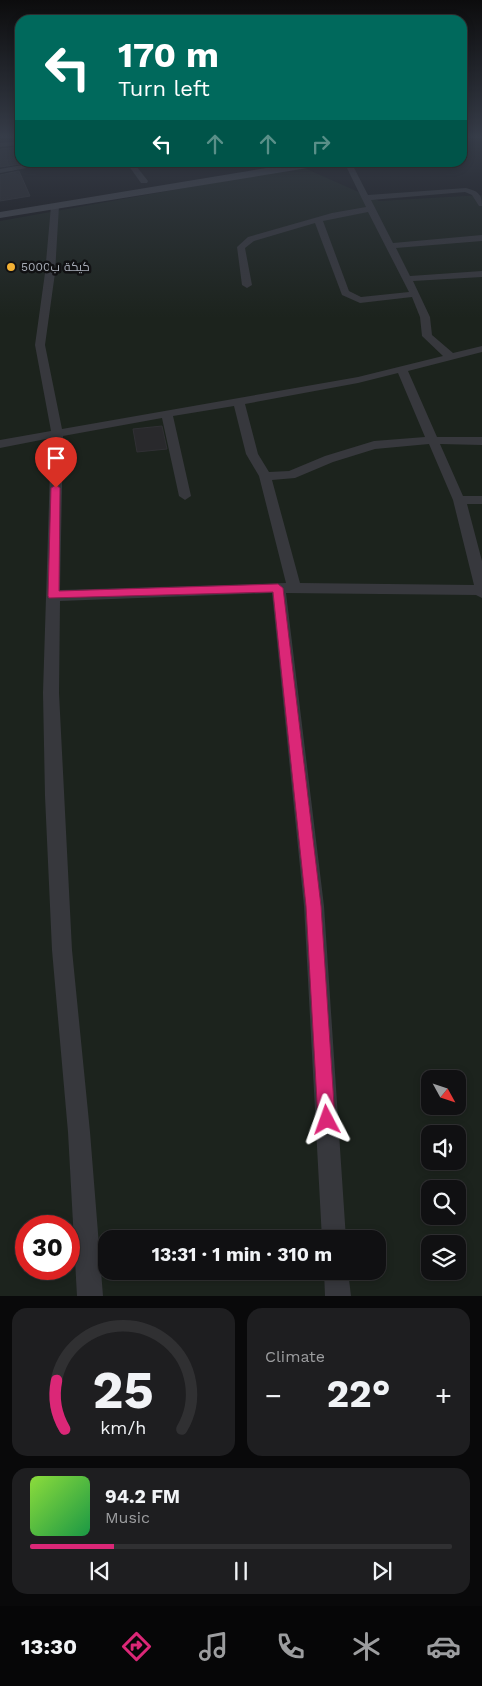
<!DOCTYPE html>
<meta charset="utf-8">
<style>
:root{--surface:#101012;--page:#1e1e20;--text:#f1f3f6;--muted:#9c9d9f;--line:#303032;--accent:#db2777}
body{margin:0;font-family:"Work Sans",Cairo,sans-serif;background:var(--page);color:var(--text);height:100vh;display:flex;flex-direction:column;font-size:19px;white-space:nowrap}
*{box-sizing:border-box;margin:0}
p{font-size:16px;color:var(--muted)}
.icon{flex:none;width:28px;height:28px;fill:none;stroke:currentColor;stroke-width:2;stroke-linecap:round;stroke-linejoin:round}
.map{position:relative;height:1296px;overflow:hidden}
.panel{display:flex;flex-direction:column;gap:12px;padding:12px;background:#09090a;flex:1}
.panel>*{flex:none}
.top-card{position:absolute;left:15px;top:15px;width:452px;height:152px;border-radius:15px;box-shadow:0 2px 8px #0003,0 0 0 1px var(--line);background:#00695c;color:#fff;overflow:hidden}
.needle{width:32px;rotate:130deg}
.fabs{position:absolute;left:421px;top:1070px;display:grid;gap:10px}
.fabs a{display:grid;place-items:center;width:45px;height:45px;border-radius:10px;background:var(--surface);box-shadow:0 2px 8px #0003,0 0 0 1px var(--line);font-size:25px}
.speed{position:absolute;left:15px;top:1215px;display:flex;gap:10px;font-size:25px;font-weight:700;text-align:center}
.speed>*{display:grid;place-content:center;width:65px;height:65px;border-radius:50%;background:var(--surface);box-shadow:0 2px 8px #0003,0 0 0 1px var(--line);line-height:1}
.speed .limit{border:8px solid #d22;background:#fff;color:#111}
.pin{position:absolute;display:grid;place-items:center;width:42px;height:42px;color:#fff;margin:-51px -21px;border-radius:50% 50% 50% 0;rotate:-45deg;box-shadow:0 0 5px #0007}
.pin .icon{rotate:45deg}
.me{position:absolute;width:55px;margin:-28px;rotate:356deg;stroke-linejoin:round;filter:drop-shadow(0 0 4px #0008)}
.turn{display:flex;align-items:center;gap:18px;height:105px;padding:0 20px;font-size:22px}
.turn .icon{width:65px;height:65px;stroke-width:2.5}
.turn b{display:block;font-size:35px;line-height:42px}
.lanes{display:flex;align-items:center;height:48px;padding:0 20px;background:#0003;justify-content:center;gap:25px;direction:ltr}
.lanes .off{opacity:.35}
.big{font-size:38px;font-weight:700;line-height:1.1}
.panel .widget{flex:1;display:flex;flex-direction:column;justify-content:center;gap:8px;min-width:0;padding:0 18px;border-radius:15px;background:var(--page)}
.panel .dial{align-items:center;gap:0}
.dial svg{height:130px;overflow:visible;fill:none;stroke:var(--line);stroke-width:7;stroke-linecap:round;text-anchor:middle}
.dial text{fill:var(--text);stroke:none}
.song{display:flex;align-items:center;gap:15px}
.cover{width:60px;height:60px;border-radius:8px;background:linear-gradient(135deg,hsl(90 70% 55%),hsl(140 70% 35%))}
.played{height:5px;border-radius:2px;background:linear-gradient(90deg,var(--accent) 20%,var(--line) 20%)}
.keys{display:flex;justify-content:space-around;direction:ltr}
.heat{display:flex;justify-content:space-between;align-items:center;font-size:28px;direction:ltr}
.panel .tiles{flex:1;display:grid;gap:12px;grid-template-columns:1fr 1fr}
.widget:last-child{grid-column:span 2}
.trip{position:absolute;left:98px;top:1230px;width:288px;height:50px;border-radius:15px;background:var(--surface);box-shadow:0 2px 8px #0003,0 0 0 1px var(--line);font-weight:700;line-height:50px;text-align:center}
.tab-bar{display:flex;height:80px;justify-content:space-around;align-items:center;background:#060607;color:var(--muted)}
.tab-bar .icon{width:35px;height:35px}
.tab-bar .on{color:var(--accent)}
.tab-bar b{font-size:22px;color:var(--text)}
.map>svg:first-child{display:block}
.green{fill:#1c231d;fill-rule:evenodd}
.building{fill:#29292c;stroke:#303034}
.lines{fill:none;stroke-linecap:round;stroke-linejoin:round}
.minor{fill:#37383d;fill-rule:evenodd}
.secondary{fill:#45474d;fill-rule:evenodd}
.route{fill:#db2777;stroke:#8e194d}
.poi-dot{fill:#f2b134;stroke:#111113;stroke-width:2}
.labels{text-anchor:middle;stroke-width:5;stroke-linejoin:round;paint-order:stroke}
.far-poi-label{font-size:12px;fill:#a8adb8;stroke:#111113;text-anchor:start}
</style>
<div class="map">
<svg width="482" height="1296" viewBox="0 0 482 1296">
<rect width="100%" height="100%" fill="#161618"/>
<!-- green -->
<path class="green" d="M302 167 379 201 482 195V1296H0V221ZM430 1079H458V1106H430ZM430 1134H458V1161H430ZM430 1189H458V1216H430ZM26 1226H69V1269H26ZM106 1239H376V1271H106ZM430 1244H458V1271H430Z"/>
<!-- building -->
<g class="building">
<polygon points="20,147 20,164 0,167 0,149"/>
<polygon points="19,171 30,196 0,201 0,175"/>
<polygon points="162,426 167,449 137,452 133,429"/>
</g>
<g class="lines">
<!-- minor -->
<g class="minor">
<polygon points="20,141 20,145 0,147 0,143"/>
<polygon points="39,162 59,162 0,173 0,169"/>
<polygon points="126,162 133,162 148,181 147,183 141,183"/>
<path d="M344 162H351L368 195 466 188C478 191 482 194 482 206H479L472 195 465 192 371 200 393 243 482 235V241L396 248 410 276 482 271V277L413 281 430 317 432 335 453 353 482 346V352L408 371 437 437H482V445L440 444 463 496H482V504H467L482 561V598L476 595 286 593 324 906 346 1239H322L304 906 272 593 60 601 59 693 72 950 90 1132 103 1296H77L68 1132 52 950 45 796 43 693 51 438 0 448V440L51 431 35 345 45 273 51 206 55 204 59 206 55 273 45 345 62 429 358 377 443 356 422 336 420 317 412 297 360 303 342 295 315 223 254 241 245 248 252 285 247 288 242 285 237 247 248 237 332 213 366 207ZM368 212 409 292 361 297 349 291 323 221ZM398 373 425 437 374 441 325 456 289 471 269 472 258 454 245 404 358 383ZM234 406 246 454 259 476 286 583 60 590 63 436 162 418 179 496 185 500 191 496 173 416ZM429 444 453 500 474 585 300 583 272 480 295 478 333 462 375 449Z"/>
<polygon points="324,1271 348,1271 351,1296 325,1296"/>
</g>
<!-- secondary -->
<g class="secondary">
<polygon points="462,136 469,136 462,140"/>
<polygon points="303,162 331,162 326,165 0,218 0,212"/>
</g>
</g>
<!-- sky -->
<linearGradient id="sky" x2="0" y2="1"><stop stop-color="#0c0c0d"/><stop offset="0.43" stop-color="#363c48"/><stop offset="1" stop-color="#363c48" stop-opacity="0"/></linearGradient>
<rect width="482" height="318" fill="url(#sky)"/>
<!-- route -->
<polygon class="route" points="56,485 60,488 59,591 278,584 283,588 321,906 335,1120 333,1126 327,1128 321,1126 318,1120 306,906 273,592 49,598 48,596 51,488"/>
<!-- markers -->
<circle class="poi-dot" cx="11" cy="267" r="5"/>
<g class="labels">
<!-- far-poi labels -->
<g class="far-poi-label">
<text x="21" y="271">كيكة ب5000</text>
</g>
</g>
</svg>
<div class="fabs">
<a><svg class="needle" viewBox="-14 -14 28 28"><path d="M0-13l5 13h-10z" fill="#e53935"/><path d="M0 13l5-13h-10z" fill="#9c9d9f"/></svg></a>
<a><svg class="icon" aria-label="sound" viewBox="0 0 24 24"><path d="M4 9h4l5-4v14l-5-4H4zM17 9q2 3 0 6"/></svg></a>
<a><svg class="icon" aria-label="search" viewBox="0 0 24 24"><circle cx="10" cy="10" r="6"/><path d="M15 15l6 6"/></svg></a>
<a><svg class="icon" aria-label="layers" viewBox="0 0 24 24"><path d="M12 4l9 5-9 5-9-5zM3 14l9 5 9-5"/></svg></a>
</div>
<div class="speed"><div class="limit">30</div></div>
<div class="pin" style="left:56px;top:488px;background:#d93025"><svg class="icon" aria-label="arrive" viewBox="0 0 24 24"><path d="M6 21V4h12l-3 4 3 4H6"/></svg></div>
<svg class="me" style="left:327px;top:1120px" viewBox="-20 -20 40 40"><path d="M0-17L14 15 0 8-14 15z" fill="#db2777" stroke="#fff" stroke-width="4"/></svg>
<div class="trip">13:31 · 1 min · 310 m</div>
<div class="top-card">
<div class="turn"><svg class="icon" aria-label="left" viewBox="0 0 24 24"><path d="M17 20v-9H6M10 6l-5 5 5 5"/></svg><div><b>170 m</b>Turn left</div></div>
<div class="lanes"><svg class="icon" aria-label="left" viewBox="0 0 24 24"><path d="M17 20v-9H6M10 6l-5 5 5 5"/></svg><svg class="icon off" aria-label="ahead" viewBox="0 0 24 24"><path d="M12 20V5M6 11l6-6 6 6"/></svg><svg class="icon off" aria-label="ahead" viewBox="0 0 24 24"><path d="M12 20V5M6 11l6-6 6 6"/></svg><svg class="icon off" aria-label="right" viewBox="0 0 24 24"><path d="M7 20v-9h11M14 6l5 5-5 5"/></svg></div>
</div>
</div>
<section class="panel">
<div class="tiles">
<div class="widget dial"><svg viewBox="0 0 100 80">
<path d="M14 69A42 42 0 1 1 86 69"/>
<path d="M14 69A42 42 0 0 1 9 39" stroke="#db2777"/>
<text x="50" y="56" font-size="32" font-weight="700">25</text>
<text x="50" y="72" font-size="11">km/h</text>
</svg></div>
<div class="widget"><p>Climate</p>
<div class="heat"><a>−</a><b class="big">22°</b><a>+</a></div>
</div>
<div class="widget">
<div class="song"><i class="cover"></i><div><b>94.2 FM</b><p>Music</p></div></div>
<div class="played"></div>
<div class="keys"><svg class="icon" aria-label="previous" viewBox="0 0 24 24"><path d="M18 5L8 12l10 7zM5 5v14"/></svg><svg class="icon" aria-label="pause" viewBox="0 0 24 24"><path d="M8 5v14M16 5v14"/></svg><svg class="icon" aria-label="next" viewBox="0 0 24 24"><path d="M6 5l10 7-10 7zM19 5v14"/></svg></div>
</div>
</div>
</section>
<nav class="tab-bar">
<b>13:30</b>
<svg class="icon on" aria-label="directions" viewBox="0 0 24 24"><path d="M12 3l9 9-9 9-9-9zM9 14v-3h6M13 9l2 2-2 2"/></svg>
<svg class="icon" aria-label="music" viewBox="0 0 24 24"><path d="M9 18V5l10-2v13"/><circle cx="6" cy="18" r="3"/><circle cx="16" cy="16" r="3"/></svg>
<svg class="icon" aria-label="phone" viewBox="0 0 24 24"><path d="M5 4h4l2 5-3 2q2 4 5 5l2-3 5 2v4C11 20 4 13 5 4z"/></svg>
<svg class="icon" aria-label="climate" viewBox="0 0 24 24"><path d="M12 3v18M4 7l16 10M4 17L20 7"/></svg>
<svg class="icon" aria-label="car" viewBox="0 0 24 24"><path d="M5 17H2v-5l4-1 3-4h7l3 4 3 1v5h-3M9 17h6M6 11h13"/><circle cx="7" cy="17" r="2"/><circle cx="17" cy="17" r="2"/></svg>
</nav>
